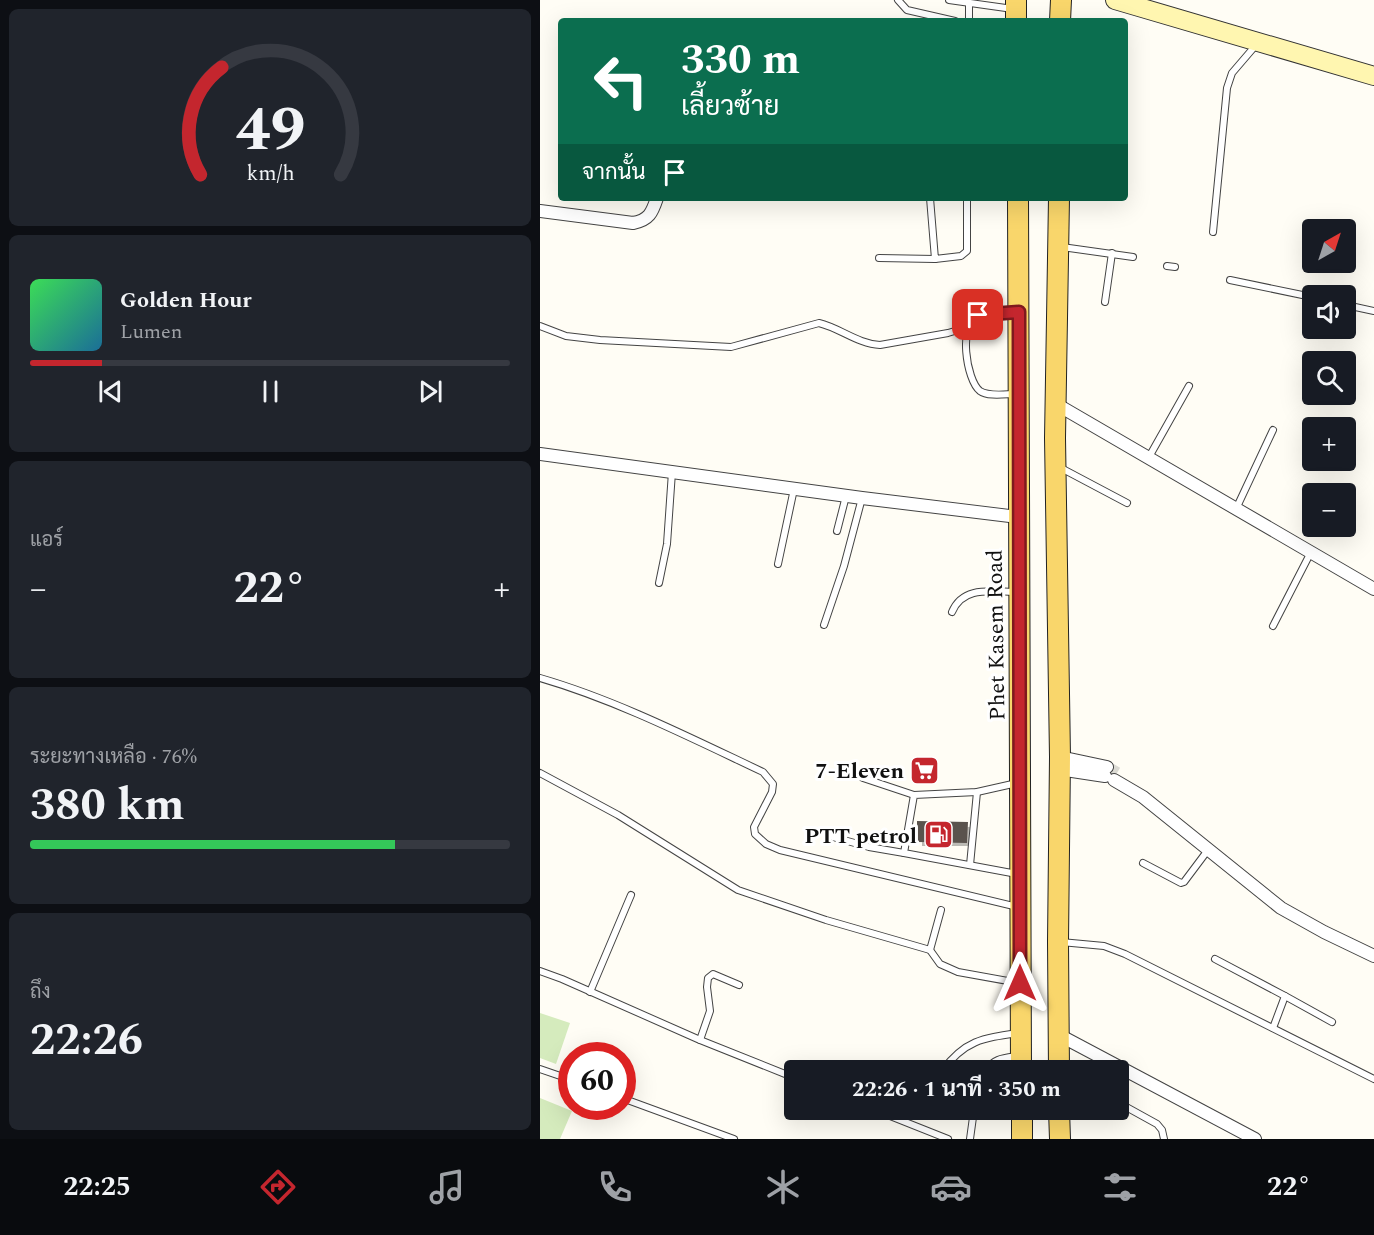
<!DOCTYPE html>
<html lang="th">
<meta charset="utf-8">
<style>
:root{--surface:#171b24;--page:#20242c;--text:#f1f3f6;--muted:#9ea1a6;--line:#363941;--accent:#c4262e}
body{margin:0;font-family:Spectral,Sarabun,serif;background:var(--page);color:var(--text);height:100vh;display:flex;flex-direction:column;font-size:22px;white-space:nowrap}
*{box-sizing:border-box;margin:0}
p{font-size:20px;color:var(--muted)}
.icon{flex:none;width:33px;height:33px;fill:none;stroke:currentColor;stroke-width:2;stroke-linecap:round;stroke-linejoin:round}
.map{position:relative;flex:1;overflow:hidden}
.side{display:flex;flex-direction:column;gap:9px;padding:9px;background:#0d0f14;width:540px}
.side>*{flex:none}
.hud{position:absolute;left:18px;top:18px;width:570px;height:183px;border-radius:6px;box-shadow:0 6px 24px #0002;background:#0b6e4f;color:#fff;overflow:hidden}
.needle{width:39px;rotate:39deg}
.controls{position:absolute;left:762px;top:219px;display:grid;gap:12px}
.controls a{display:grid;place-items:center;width:54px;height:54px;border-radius:6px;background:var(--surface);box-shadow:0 6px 24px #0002;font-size:30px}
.speed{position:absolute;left:18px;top:1042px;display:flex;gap:12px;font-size:30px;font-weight:700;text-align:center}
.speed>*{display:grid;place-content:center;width:78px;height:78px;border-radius:50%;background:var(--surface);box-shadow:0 6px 24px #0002;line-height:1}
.speed .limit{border:9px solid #d22;background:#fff;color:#111}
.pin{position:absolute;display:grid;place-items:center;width:51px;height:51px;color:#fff;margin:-26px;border-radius:12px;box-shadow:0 3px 9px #0006}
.me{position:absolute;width:66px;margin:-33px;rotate:0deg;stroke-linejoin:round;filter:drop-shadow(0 0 4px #0008)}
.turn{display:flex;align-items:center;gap:21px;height:126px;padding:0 24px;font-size:27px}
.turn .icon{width:78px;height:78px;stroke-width:2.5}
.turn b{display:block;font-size:42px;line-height:51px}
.then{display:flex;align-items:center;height:57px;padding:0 24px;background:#0003;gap:12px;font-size:22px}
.big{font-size:45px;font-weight:700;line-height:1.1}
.side .card{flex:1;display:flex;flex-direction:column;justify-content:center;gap:9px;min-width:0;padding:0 21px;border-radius:9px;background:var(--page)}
.side .dial{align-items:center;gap:0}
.dial svg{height:156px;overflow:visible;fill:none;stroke:var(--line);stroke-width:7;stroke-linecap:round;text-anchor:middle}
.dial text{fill:var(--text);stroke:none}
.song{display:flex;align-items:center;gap:18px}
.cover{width:72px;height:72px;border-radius:9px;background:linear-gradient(135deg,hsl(130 70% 55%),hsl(200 70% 35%))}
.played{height:6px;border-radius:3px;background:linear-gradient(90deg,var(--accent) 15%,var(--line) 15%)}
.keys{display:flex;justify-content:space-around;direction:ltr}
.heat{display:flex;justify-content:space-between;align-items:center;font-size:33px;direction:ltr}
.charge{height:9px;border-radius:4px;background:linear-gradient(90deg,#34c759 76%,var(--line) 0)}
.trip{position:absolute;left:244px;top:1060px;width:345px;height:60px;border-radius:6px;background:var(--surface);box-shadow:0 6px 24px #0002;font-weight:700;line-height:60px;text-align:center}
.tabs{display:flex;height:96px;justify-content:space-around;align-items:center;background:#090b0e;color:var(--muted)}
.tabs .icon{width:42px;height:42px}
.tabs .current{color:var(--accent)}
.tabs b{font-size:27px;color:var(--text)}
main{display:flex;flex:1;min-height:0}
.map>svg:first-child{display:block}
.green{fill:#d5ebbd}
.building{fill:#5a524d;filter:url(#shadow)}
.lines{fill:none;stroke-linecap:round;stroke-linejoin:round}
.street-tunnel{stroke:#dbdad3;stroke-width:12;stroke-dasharray:12 6;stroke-linecap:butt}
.lane-casing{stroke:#444;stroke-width:8}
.street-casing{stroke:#444;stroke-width:14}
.secondary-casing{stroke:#333;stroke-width:20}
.primary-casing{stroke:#222;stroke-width:22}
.lane{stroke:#fff;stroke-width:6}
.street{stroke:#fff;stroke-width:12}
.secondary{stroke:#fff6b0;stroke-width:18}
.primary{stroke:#f9d66b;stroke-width:20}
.route-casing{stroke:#7f191e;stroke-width:15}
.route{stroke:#c4262e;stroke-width:10}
.labels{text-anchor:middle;stroke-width:6;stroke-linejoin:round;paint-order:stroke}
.street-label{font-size:22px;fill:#111;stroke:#fff}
.poi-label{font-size:22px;font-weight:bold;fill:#111;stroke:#fff;text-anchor:end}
</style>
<main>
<section class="side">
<div class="card dial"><svg viewBox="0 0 100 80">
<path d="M14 69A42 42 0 1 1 86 69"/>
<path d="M14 69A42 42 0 0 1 25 14" stroke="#c4262e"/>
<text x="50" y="56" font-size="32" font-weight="700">49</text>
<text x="50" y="72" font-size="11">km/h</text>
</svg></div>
<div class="card">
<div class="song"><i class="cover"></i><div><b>Golden Hour</b><p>Lumen</p></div></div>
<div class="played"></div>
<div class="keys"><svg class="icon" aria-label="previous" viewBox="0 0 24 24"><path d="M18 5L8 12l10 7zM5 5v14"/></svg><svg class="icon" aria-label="pause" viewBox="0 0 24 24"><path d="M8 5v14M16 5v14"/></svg><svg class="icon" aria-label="next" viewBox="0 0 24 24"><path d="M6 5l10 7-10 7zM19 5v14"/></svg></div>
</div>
<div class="card"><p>แอร์</p>
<div class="heat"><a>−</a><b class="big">22°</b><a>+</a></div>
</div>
<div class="card"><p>ระยะทางเหลือ · 76%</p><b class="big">380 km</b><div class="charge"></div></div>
<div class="card"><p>ถึง</p><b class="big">22:26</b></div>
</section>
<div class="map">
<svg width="834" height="1139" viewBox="0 0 834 1139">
<defs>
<filter id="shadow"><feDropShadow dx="5" dy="5" stdDeviation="0" flood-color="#0004"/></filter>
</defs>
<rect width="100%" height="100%" fill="#fffdf5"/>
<!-- green -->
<g class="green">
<polygon points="0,1013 30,1023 16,1064 0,1058"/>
<polygon points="0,1098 32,1111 20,1139 0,1139"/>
</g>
<!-- building -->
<polygon class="building" points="377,821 428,822 427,843 377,842"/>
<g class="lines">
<!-- street-tunnel -->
<polyline class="street-tunnel" points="567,767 577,773"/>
<defs>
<g id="lane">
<polyline points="358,0 367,10 415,21"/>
<polyline points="409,0 473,9"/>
<polyline points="429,21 429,4"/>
<polyline points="390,198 395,259 421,256 427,251 427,198"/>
<polyline points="673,232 687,88 692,73 716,45"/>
<polyline points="522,247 593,257"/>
<polyline points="339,258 395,259"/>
<polyline points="627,266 635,267"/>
<polyline points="690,280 772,297"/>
<polyline points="565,302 572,253"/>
<polyline points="806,305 834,311"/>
<path d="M475 312C464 313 448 311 438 315 418 323 426 380 440 391 448 397 466 394 476 394"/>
<path d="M0 326 26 336 60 340 191 347 279 323C300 328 318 344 340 345L408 333 428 327"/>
<polyline points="609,457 649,386"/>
<polyline points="519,467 587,503"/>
<polyline points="696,509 733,430"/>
<polyline points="297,531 306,496"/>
<polyline points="238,564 254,489"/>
<polyline points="119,583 127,544 132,472"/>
<path d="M412 612C423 585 452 592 478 592"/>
<polyline points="284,625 304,566 322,498"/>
<polyline points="733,626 771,552"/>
<path d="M0 678C76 700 151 738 223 772L233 784 232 792 214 827 215 834 226 844 240 850 478 907"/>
<polyline points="0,773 78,815 198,890 286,920 390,950 400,964 418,972 479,983"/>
<polyline points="323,778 374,795"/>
<polyline points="293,837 329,847 364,853"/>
<polyline points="603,863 641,883 644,882 668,850"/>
<polyline points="430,865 437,792"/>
<polyline points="477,874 364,853 374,795 437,792 477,783"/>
<polyline points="521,942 564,946 585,954 834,1079"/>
<polyline points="390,950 401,910"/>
<polyline points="675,959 745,996 733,1028"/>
<polyline points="0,971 22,979 160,1040 255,1078"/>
<polyline points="50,992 91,895"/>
<polyline points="745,996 792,1022"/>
<polyline points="160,1040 170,1011 167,987 168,978 173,974 199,985"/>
<polyline points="0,1069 32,1080"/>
<path d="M402 1071C425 1040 443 1038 479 1033"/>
<path d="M445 1071C454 1058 463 1058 478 1056"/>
<polyline points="82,1098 194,1139"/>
<polyline points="579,1103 617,1124 622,1130 624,1139"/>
<polyline points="335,1110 408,1139"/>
<polyline points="430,1139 434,1110"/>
</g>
<g id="street">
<path d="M0 211 93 223C109 220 112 213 117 198"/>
<polyline points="516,404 834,589"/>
<polyline points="0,454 322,498 478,517"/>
<polyline points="520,757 567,767"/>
<polyline points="519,769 565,776"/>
<polyline points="574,780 603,797 741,908 784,932 834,956"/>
<polyline points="519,1035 715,1139"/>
</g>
<polyline id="secondary" points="575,0 834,76"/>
<g id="primary">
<polyline points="476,0 476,21"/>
<polyline points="520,21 521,0"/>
<polyline points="478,198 481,1071"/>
<polyline points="519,1071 518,942 520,757 515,438 519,198"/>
<polyline points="482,1110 482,1139"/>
<polyline points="519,1110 520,1139"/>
</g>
</defs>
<!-- lane casing -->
<use href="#lane" class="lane-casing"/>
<!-- street casing -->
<use href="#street" class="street-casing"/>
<!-- secondary casing -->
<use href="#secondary" class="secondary-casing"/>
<!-- primary casing -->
<use href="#primary" class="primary-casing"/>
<!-- lane -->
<use href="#lane" class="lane"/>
<!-- street -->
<use href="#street" class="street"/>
<!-- secondary -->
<use href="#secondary" class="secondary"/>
<!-- primary -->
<use href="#primary" class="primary"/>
</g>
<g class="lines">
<defs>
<polyline id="route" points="438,315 479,312 480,983"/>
</defs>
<!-- route casing -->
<use href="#route" class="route-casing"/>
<!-- route -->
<use href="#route" class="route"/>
</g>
<!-- icons -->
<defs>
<symbol id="supermarket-square" viewBox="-11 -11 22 22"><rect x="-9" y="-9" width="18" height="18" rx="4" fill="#c4262e" stroke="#fff"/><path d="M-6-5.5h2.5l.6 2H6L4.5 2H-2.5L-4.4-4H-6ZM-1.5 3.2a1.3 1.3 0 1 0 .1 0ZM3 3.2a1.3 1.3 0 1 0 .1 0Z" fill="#fff"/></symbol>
<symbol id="fuel-square" viewBox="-11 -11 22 22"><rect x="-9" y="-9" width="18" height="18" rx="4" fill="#c4262e" stroke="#fff"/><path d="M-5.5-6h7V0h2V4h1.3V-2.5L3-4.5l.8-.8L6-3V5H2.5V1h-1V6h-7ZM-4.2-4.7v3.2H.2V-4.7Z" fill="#fff"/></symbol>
</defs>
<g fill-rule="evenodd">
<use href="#supermarket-square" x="368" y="754" width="33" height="33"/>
<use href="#fuel-square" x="382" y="818" width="33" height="33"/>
</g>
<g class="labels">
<!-- street labels -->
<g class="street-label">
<text transform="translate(455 635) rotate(-91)" y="8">Phet Kasem Road</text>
</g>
<!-- poi labels -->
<g class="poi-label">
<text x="364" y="778">7-Eleven</text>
<text x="377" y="843">PTT petrol</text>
</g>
</g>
</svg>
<div class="controls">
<a><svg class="needle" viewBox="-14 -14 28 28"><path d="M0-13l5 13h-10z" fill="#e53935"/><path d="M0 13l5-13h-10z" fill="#9ea1a6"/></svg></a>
<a><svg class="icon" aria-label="sound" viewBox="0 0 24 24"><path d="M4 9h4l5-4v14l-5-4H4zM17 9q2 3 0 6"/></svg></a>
<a><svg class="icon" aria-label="search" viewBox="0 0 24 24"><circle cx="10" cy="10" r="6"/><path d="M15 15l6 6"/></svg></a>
<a>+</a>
<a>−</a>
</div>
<div class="speed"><div class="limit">60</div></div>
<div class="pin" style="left:438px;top:315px;background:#d93025"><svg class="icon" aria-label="arrive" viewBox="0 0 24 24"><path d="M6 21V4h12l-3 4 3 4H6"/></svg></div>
<svg class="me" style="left:480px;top:983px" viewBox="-20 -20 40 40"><path d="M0-17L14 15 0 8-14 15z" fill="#c4262e" stroke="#fff" stroke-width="4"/></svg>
<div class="trip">22:26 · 1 นาที · 350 m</div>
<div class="hud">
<div class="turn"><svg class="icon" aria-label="left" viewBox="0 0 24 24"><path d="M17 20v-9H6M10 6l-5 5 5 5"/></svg><div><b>330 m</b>เลี้ยวซ้าย</div></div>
<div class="then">จากนั้น<svg class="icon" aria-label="arrive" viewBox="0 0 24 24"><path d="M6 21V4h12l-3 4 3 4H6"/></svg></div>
</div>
</div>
</main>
<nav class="tabs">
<b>22:25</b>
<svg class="icon current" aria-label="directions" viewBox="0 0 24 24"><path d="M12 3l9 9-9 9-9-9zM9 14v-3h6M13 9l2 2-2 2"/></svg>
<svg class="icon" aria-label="music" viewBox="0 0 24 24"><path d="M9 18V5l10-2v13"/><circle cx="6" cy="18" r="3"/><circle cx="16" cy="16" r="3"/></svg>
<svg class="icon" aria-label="phone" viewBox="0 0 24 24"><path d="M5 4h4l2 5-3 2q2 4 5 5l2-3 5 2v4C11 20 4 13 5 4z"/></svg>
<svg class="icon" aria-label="climate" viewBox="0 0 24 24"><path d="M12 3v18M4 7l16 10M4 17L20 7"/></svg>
<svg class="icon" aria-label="car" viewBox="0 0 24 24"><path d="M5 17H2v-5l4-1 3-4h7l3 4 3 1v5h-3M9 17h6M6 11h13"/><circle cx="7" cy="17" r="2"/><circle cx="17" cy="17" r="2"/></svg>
<svg class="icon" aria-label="filters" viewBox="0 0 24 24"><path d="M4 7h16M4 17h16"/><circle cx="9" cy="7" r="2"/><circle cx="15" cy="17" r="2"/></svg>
<b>22°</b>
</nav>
